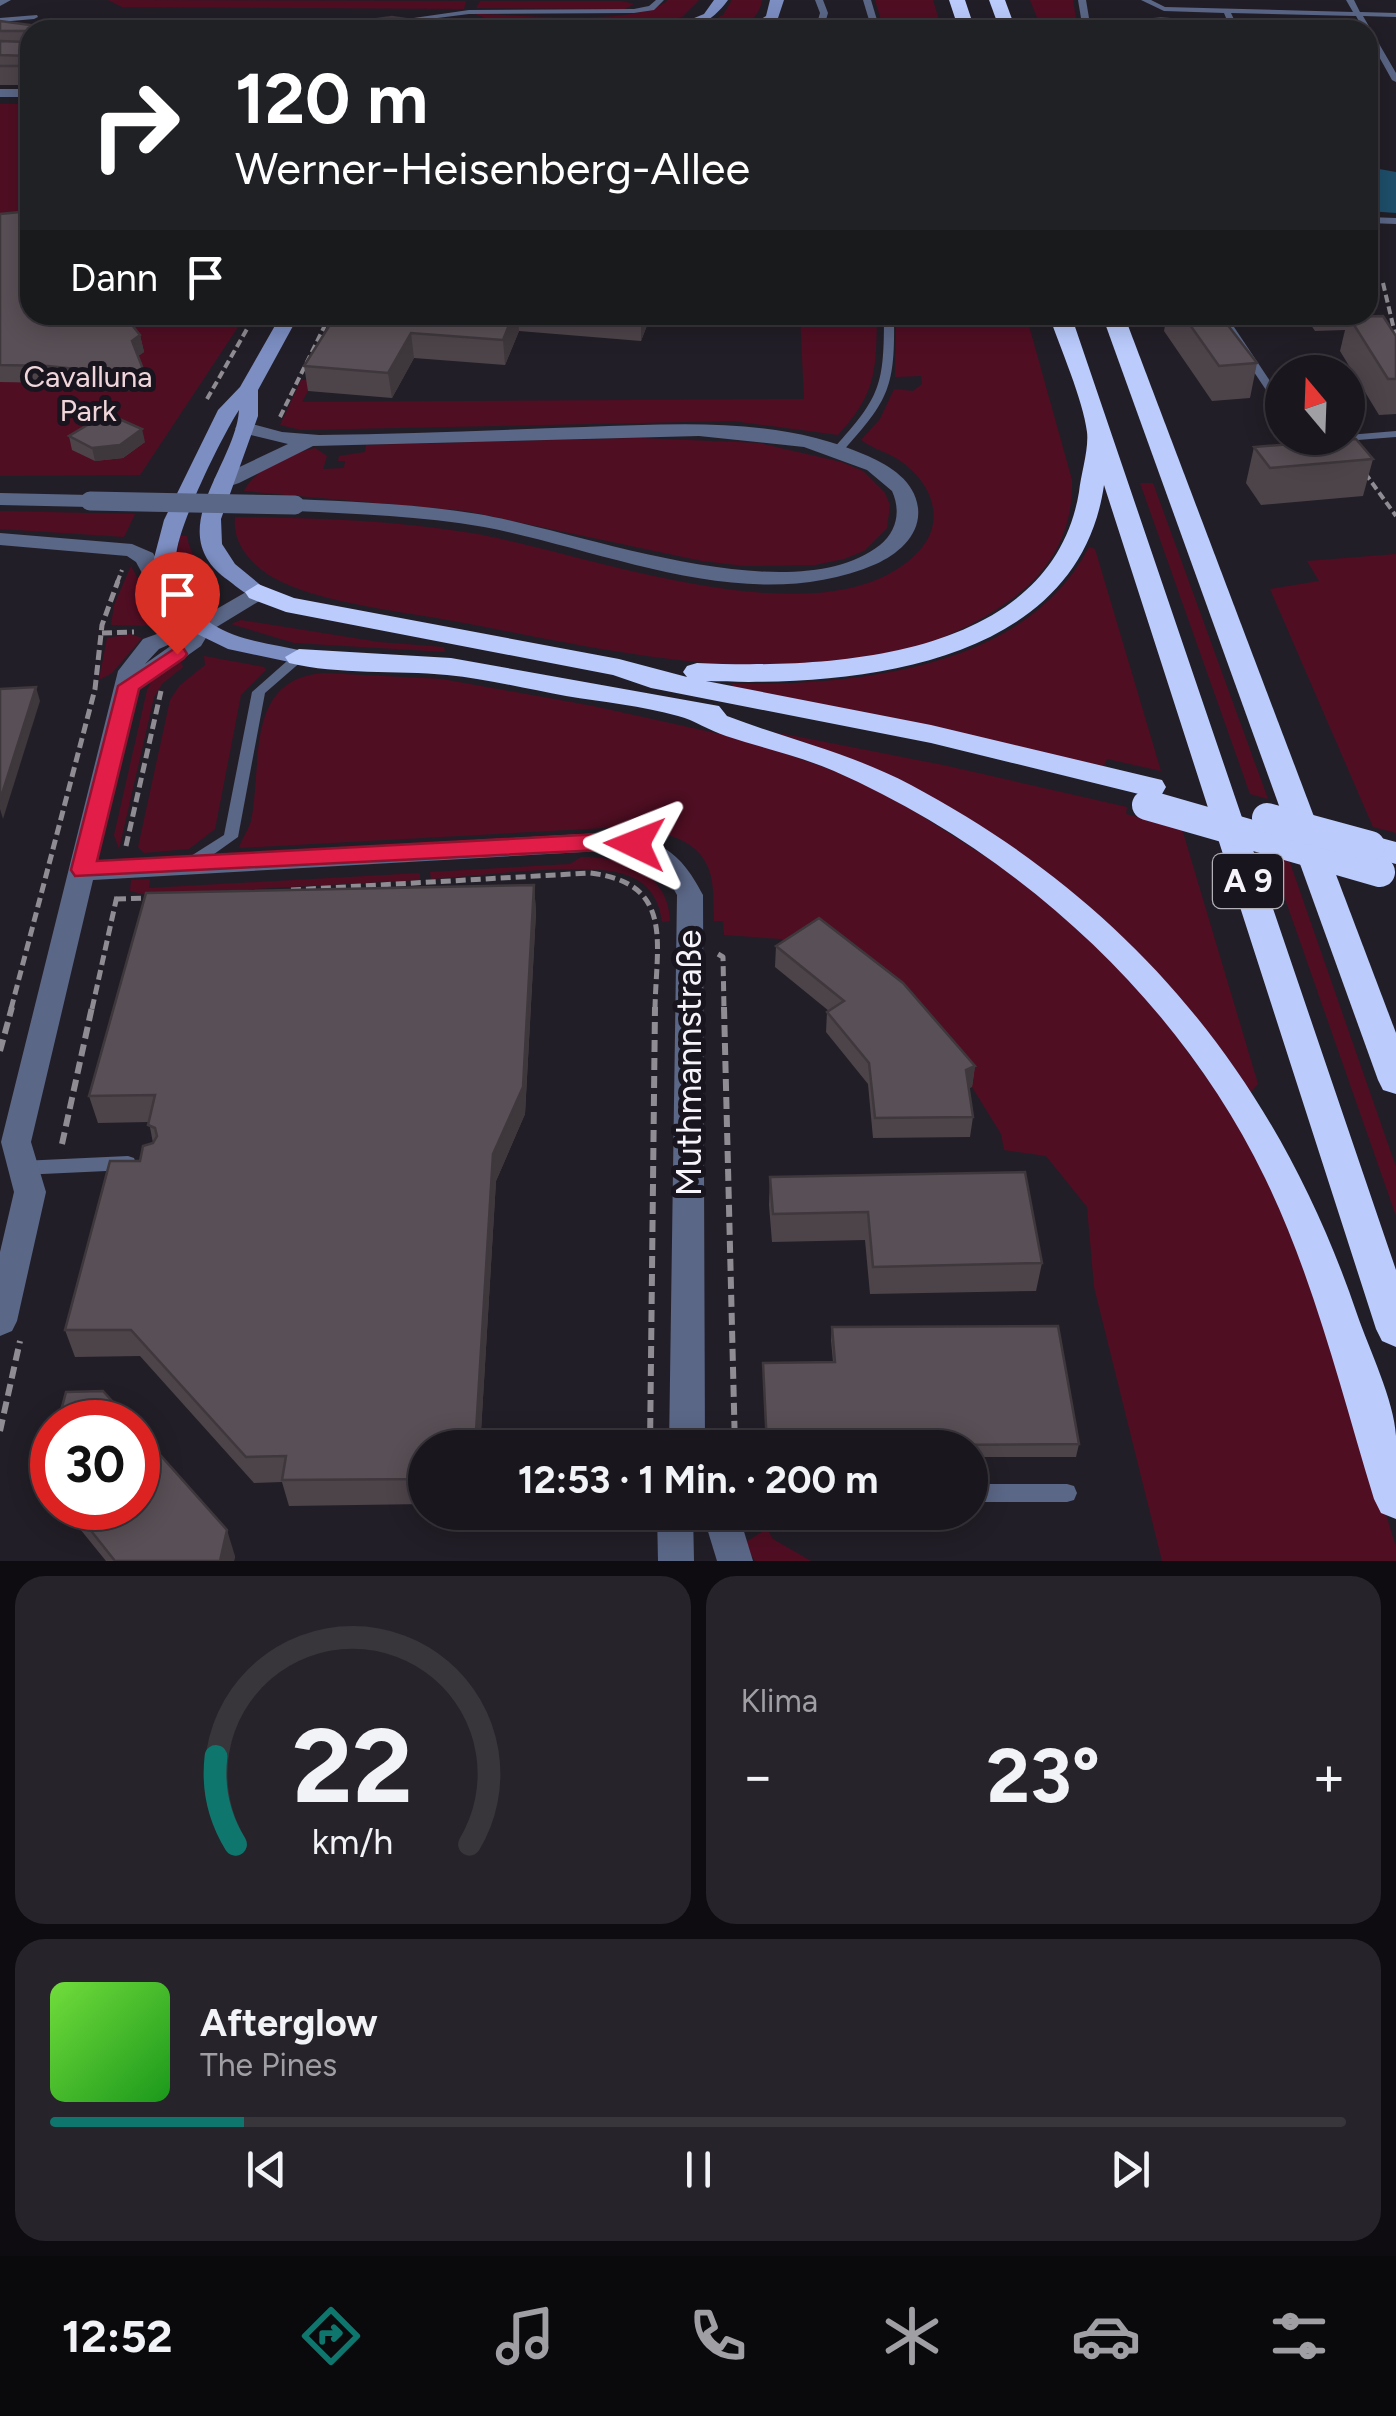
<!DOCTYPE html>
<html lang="de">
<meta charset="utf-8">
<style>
:root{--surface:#1a161d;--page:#27232a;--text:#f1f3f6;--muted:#9f9fa4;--line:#38353b;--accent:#0f766e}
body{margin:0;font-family:Figtree,sans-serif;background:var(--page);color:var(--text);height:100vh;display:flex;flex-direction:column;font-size:38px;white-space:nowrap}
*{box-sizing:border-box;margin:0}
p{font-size:32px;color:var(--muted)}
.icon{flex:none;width:55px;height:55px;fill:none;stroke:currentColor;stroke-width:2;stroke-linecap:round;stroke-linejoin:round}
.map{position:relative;height:1561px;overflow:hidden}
.panel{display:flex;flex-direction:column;gap:15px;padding:15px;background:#0e0c10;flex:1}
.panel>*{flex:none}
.top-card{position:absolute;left:20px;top:20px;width:1358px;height:305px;border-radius:30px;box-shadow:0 5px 25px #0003,0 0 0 2px var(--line);background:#202124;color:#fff;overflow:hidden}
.needle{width:65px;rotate:341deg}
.fabs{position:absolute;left:1265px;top:355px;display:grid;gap:20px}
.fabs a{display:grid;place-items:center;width:100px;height:100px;border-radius:50%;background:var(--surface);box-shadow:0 5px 25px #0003,0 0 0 2px var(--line);font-size:50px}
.speed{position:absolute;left:30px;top:1400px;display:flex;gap:20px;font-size:50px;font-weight:700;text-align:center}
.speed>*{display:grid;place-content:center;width:130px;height:130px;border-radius:50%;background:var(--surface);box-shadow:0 5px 25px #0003,0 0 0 2px var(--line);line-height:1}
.speed .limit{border:15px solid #d22;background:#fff;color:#111}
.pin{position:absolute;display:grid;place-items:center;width:85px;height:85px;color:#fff;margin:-102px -42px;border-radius:50% 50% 50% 0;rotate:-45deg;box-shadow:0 0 10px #0007}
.pin .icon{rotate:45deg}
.me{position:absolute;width:110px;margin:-55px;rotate:272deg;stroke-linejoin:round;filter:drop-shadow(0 0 8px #0008)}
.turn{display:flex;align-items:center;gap:35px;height:210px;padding:0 50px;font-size:45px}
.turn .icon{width:130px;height:130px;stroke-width:2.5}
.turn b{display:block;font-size:70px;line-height:85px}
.then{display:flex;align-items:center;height:95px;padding:0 50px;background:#0003;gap:20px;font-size:38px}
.big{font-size:75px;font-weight:700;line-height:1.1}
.panel .card{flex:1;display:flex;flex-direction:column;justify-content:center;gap:15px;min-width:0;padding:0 35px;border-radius:30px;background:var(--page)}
.panel .dial{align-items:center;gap:0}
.dial svg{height:260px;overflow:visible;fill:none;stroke:var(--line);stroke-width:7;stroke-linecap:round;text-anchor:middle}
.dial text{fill:var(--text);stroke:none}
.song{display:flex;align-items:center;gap:30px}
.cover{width:120px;height:120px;border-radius:15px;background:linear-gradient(135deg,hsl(100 70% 55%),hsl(120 70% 35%))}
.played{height:10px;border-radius:5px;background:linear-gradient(90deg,var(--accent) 15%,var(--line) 15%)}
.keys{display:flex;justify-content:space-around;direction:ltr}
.heat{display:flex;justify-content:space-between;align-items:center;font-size:55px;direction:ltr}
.panel .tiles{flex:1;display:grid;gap:15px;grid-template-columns:1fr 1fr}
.card:last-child{grid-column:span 2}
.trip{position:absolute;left:408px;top:1430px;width:580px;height:100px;border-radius:50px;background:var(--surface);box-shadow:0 5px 25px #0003,0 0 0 2px var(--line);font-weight:700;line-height:100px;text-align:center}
.tabs{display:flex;height:160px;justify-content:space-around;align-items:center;background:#0a090c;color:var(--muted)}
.tabs .icon{width:70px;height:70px}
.tabs .selected{color:var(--accent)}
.tabs b{font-size:45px;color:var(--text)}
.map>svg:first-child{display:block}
.green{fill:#500e23}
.water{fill:#1e4f6b}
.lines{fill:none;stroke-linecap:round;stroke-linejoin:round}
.path-far2{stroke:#8f8c94;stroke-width:4;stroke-dasharray:8 4;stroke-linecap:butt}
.path-far1{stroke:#8f8c94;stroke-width:5;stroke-dasharray:10 5;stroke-linecap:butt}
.path{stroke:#8f8c94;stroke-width:6;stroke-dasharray:12 6;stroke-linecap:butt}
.lane{fill:#5b6787;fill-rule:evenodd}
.street{fill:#5b6787;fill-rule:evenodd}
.secondary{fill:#7c8ec2;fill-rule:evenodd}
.highway{fill:#bacbfc;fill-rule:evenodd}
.street-bridge{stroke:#5b6787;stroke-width:19}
.highway-bridge{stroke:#bacbfc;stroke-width:30}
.wall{fill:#4d444a}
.shaded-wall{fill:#3e373c}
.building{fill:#594f56;stroke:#3e373c;stroke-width:2.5}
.route{fill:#e11d48;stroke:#92132f;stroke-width:2.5}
.labels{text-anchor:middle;stroke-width:10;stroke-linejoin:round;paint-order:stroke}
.far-park-label{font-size:30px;fill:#f0d6da;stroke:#18151e}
.shield{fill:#18151e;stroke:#b3b1b8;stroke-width:2.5}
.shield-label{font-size:32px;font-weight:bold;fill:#f6f4fa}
.street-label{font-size:35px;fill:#f6f4fa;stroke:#18151e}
</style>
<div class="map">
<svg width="1396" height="1561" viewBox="0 0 1396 1561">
<rect width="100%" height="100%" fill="#221e27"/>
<!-- green -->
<g class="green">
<polygon points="108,0 466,1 464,9 122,7"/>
<path d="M668 0H699L682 17 634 27 513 28 475 14C518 14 638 28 668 0Z"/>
<path d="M732 0H762C757 33 718 30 692 30L723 15Z"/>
<polygon points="875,0 933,0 942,30 884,30"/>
<polygon points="1030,0 1073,0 1078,30 1042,30"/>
<polygon points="480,1 622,1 634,4 625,9 476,8"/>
<polygon points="0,104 30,104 30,315 246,315 140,475 0,476"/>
<path d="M800 315H877C876 370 877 393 838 435L733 421 301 430 280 425 301 380H314L302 402 804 399Z"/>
<path d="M896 315H1026L1072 480C1073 532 1051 571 1009 601 856 711 633 655 464 623 410 612 318 604 272 577 251 564 232 544 235 517 314 518 392 520 471 533 583 551 828 649 919 551 949 518 929 477 894 457 883 451 870 447 861 440L880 419 894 389 913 391 922 384 921 376 895 377Z"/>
<path d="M638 438 759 443 841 462 863 471 885 493 890 505 887 528 864 551 844 559 815 565 745 566 702 561 466 511 244 491C256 467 289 454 315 448L327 456 323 469 344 468 345 461H338L339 456 365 452 366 445Z"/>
<polygon points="1140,483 1153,483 1268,799 1250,794"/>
<polygon points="0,511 135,514 124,537 0,529"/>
<path d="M180 536H187C190 562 219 579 209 606L202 605C184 583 173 565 180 536Z"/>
<path d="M1089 547 1095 549 1161 771 1107 759 1104 766 736 692 731 684C854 685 1025 671 1089 547Z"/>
<polygon points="1396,554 1396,833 1373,827 1270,589 1319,581 1307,561"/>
<polygon points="131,566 150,601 151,626 111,625 114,605"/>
<polygon points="241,620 379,642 444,647 445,652 294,643 231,624"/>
<polygon points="130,634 142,638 112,673 99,680 107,638"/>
<polygon points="204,656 264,667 266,670 241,695 215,829 189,849 144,853 138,847 170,700 180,685 205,665"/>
<polygon points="180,660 183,667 162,684 154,697 119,849 114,835 147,690 154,677"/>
<path d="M324 673 442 679 593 706 747 740 840 773 892 797 1019 878 1137 982 1252 1140 1331 1336 1396 1547V1561H1162L1094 1287 1087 1207 1046 1156 1004 1150 1001 1134 972 1087 901 1004 781 939 724 935 723 921H714C713 903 715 881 707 865 691 830 639 828 606 828L239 848C241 840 248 831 251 821 263 762 244 679 324 673Z"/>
<path d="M774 732 943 765 1127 807 1126 814 1182 829 1258 1084 1251 1092C1136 922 971 793 774 732Z"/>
<polygon points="1269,853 1288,857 1396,1167 1396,1216"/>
<path d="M581 857C622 856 669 873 670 921L662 922C659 899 649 883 626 875 590 861 475 876 431 879L430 872 570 864Z"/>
<polygon points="420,873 420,880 146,895 130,891 131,880 150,879 149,888"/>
<polygon points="767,1529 773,1539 811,1561 755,1561 744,1543"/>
</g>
<!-- water -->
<g class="water">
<polygon points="1161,17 1200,21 1217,30 1126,30 1137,20"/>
<polygon points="1368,167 1396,172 1396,213 1368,211"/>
</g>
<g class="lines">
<!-- path-far2 -->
<g class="path-far2">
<polyline points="1383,283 1396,338"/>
<polyline points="207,399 255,315"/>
<polyline points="280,417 330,315"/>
<polyline points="1365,473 1396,516"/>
<polyline points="117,583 122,570"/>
</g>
<!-- path-far1 -->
<g class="path-far1">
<polyline points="102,633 134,632"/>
<polyline points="126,846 161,691"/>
<path d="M291 890 590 873C675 883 656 943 655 1009"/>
<polyline points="116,899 150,898"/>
<polyline points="718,954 723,957 724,1009"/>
<polyline points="11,1009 95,689 102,625 118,581"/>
<polyline points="92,1009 117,896"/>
</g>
<!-- path -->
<g class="path">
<polyline points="724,1007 735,1448"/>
<polyline points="0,1051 12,1007"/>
<polyline points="62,1144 92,1007"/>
<polyline points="0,1431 20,1341"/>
<polyline points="650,1448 655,1007"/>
</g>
<!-- lane -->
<g class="lane">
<polygon points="656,0 664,0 654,10 634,13 469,14 390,24 386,22 469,10 634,9 649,6"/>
<polygon points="815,0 823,0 828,13 823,30 815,30 820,13"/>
<polygon points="863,0 871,0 880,30 872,30"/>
<polygon points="1078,0 1086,0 1091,30 1083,30"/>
<polygon points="1141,0 1151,0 1165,7 1353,12 1346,0 1354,0 1360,12 1396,13 1396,17 1363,16 1396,73 1396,82 1392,80 1368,37 1368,30 1364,30 1356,16 1231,13 1239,30 1231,30 1224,13 1164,11"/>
<polygon points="37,15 38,17 34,19 0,22 0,18"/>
<polygon points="452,19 478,20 495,30 485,30 474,24 449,23 449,19"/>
<polygon points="1368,217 1396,218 1396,224 1368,223"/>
<path d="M884 315H894C895 387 890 399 842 452H834V448C881 396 884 385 884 315Z"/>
<polygon points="1216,315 1226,315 1282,399 1282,409 1278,408"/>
<polygon points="1396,431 1396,437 1306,444 1302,443 1299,438 1348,438 1348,435"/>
<polygon points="299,653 305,657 303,660 265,693 238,837 193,869 183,869 181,865 183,861 224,835 252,692 295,654"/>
<polygon points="128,1156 134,1158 136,1163 134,1168 128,1170 21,1175 15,1173 12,1168 15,1163 21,1161"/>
<polygon points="970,1484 1067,1484 1074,1486 1077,1493 1074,1500 1067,1502 970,1502"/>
</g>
<!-- street -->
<g class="street">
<polygon points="0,0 11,0 0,6"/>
<rect x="0" y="89" width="30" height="8"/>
<path d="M245 422 282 432 319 435C407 434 496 430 584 427 679 424 779 416 868 456 890 466 915 481 918 508 921 535 898 554 876 564 750 618 609 551 484 527 422 516 358 514 295 511L285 505 295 499C356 502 417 504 478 514 579 531 792 614 880 545 897 531 901 511 892 491L867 470 804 447 699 436 313 446 239 483 221 489 214 487V479L288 444 238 432 235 428Z"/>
<polygon points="0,493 90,495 100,501 90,507 0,505"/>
<polygon points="0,533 132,544 153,553 160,566 180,577 169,584 143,575 136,562 127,556 0,545"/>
<path d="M258 585 269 592 266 597 210 631 201 646 137 691 97 861 601 833C654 837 678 846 703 895L705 1448H669L677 895C660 861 637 854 601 851L93 880 31 1142 46 1192 17 1321 12 1331 0 1336V1252L14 1192 1 1142 118 671 143 639 201 618ZM179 640 145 664 159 649Z"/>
<polygon points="657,1512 693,1512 694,1561 658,1561"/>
<polygon points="702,1512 738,1512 753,1561 717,1561"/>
</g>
<!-- secondary -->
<g class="secondary">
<path d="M714 0H728C711 23 694 30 665 30L704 14Z"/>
<polygon points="770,0 784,0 777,21 761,30 744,30 766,16"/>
<path d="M281 315H299L258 390V416L221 519 222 544 235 564 269 592 258 599C245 595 235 585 225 578 162 530 236 464 239 410 222 436 176 529 176 558 176 581 193 611 212 624 240 642 275 644 307 652L311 657 299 664 228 649 193 632 163 594 154 558 164 520 218 410 240 387Z"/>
</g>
<!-- highway -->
<g class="highway">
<polygon points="949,0 965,0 975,30 959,30"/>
<polygon points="989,0 1005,0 1016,30 1000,30"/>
<path d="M1049 315H1071L1396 1270V1347L1382 1341 1376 1329 1104 485C1078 667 853 687 706 681L931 725 1162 780 1166 787 1162 794 1151 797 931 743 651 688 613 675 286 612 249 598 245 592 258 584 294 598 619 659 687 677 683 672 687 666 697 663C831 669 1051 659 1079 492 1081 474 1089 449 1087 432 1083 399 1060 348 1049 315Z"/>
<polygon points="1102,315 1124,315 1396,1033 1396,1094 1383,1090 1378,1080"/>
<path d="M299 649 451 658 719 706 727 716C789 740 851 753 911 785 1131 902 1277 1078 1357 1314 1369 1349 1394 1400 1396 1436 1396 1464 1396 1492 1396 1519L1381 1513 1374 1499C1341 1391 1314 1279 1265 1178 1178 998 1016 851 834 771 799 756 762 748 726 736 710 731 694 720 678 716 642 706 603 702 566 696 527 689 487 679 447 675 396 670 339 675 289 663L285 657Z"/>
<polygon points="1370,835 1396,842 1396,864 1359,854 1354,846 1359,838"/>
</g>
<!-- street-bridge -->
<polyline class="street-bridge" points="90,501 295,505"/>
<!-- highway-bridge -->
<g class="highway-bridge">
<polyline points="1147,805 1380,872"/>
<polyline points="1267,818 1370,846"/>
</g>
</g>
<!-- wall -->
<g class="wall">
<polygon points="0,21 45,27 304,29 458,27 458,30 30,30 30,85 0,85"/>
<polygon points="0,214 30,315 89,315 86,321 140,335 144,352 138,356 147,386 126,391 52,383 0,382"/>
<polygon points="336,315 651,315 641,341 519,331 505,365 414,358 392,398 308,391 304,366"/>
<polygon points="1167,315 1220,315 1257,363 1250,398 1212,401 1164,331"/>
<polygon points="1304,315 1351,315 1351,317 1396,336 1396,414 1379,415 1340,351 1345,330 1315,331"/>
<polygon points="69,436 145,442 123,458 95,461 72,450"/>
<polygon points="1254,447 1373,459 1363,496 1261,505 1246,483"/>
<polygon points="534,885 536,912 525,1114 496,1181 480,1448 425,1448 425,1504 289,1506 282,1482 254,1483 140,1356 75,1357 65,1330 140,1161 153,1143 149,1122 98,1123 89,1096"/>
<polygon points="776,946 975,1066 972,1087 969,1088 973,1117 970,1137 873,1138 868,1084 826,1032 827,1012 829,1011 775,967"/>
<polygon points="770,1177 1042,1263 1036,1291 870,1294 865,1240 772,1242 769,1205"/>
<polygon points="832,1327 1079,1444 1076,1457 970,1457 970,1448 766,1448 763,1363 833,1362 831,1340"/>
<polygon points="63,1508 138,1508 235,1556 234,1561 106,1561"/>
</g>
<!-- shaded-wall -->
<g class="shaded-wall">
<polygon points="76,315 89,315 77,338 73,321"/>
<polygon points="513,315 518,315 519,331 505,365 503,340"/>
<polygon points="641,315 651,315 641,341"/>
<polygon points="411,333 414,358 392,398 388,373"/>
<polygon points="140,335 144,352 135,358 132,341"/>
<polygon points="143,369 147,386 126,391 122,374"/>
<polygon points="142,429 145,442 123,458 95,461 92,448"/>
<polygon points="36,687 40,701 3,819 0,809 0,800"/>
<polygon points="534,885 536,912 525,1114 496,1181 480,1448 475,1448 493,1154"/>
<polygon points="975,1066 972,1087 963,1090 966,1070"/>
<polygon points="227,1530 235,1556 234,1561 220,1561"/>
</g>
<!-- building -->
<g class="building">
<polygon points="392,17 458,27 447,30 30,30 30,72 26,66 0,66 26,66 28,56 0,55 0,41 26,42 30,35 26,31 0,31 0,21 45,27 304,29"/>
<polygon points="30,211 30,315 76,315 73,321 128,320 140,335 132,341 143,369 122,374 48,366 0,365 0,214"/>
<polygon points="336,315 513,315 503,340 411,333 388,373 304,366"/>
<polygon points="1183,315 1220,315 1257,363 1219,366"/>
<polygon points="1383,316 1396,336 1396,379 1388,379 1349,317"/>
<polygon points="117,418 142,429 120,445 92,448 69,436 94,421"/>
<polygon points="1356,439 1373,459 1270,468 1254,447"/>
<polygon points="36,687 0,800 0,689"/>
<polygon points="534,885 523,1087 493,1154 475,1448 425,1448 425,1479 282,1480 286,1456 246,1457 131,1330 65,1330 110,1161 140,1161 143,1146 153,1143 157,1136 155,1128 148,1125 155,1095 89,1096 146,893"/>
<polygon points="819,918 903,983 975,1066 966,1070 973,1117 875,1118 869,1063 827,1012 844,1001 776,946"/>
<polygon points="1025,1172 1042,1263 873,1267 868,1212 773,1214 770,1177"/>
<polygon points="1058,1326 1079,1444 767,1446 763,1363 835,1362 832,1327"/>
<polygon points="103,1391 131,1422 58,1422 66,1392"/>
<polygon points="138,1430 227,1530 220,1561 115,1561 73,1508 138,1508"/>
<polygon points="52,1444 52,1482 45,1473"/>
</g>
<!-- route -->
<polygon class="route" points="177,647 184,649 187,654 184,658 139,689 97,861 601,834 635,836 647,844 635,853 601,850 75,876 71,870 118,686"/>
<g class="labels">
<!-- far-park labels -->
<g class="far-park-label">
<text x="88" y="387">Cavalluna<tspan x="88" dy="34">Park</tspan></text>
</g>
<!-- shield labels -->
<rect class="shield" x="1213" y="854" width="70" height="54" rx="8"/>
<g class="shield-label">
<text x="1248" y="892">A 9</text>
</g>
<!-- street labels -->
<g class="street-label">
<text transform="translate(689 1063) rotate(-90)" y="12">Muthmannstraße</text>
</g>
</g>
</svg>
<div class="fabs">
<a><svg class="needle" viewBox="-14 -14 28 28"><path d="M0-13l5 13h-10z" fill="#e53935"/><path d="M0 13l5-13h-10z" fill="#9f9fa4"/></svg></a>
</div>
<div class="speed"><div class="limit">30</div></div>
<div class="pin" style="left:177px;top:654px;background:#d93025"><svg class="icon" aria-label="arrive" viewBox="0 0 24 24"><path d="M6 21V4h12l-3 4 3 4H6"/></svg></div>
<svg class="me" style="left:635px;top:844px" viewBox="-20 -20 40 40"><path d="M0-17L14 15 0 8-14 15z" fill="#e11d48" stroke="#fff" stroke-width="4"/></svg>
<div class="trip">12:53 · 1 Min. · 200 m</div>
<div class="top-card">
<div class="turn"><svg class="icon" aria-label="right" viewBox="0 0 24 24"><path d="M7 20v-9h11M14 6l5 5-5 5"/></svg><div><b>120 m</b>Werner-Heisenberg-Allee</div></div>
<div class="then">Dann<svg class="icon" aria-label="arrive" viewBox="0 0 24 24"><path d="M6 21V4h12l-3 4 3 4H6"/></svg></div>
</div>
</div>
<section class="panel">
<div class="tiles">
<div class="card dial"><svg viewBox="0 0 100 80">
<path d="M14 69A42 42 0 1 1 86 69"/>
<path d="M14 69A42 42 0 0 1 8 42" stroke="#0f766e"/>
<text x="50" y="56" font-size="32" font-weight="700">22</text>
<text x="50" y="72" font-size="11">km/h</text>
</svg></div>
<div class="card"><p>Klima</p>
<div class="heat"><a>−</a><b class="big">23°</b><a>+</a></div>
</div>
<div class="card">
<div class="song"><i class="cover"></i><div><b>Afterglow</b><p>The Pines</p></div></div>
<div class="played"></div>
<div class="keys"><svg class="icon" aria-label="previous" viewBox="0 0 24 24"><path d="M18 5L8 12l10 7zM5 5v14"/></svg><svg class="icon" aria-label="pause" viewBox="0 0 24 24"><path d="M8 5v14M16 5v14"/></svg><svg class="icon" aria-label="next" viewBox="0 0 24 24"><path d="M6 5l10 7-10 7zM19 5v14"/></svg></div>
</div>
</div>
</section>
<nav class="tabs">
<b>12:52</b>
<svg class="icon selected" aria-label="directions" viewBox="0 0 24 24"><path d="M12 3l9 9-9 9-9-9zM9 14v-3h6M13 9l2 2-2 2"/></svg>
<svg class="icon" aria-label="music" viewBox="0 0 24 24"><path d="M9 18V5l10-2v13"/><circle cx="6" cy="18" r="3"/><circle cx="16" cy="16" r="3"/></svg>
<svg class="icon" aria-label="phone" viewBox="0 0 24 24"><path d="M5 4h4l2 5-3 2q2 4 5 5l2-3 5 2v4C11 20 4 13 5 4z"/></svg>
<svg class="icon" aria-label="climate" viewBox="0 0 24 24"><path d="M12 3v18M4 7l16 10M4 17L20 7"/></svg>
<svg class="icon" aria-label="car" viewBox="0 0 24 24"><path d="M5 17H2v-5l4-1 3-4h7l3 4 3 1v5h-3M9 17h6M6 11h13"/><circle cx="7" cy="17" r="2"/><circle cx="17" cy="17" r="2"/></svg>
<svg class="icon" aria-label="filters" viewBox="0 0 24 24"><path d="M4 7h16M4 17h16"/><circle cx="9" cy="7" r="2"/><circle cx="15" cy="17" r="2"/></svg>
</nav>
